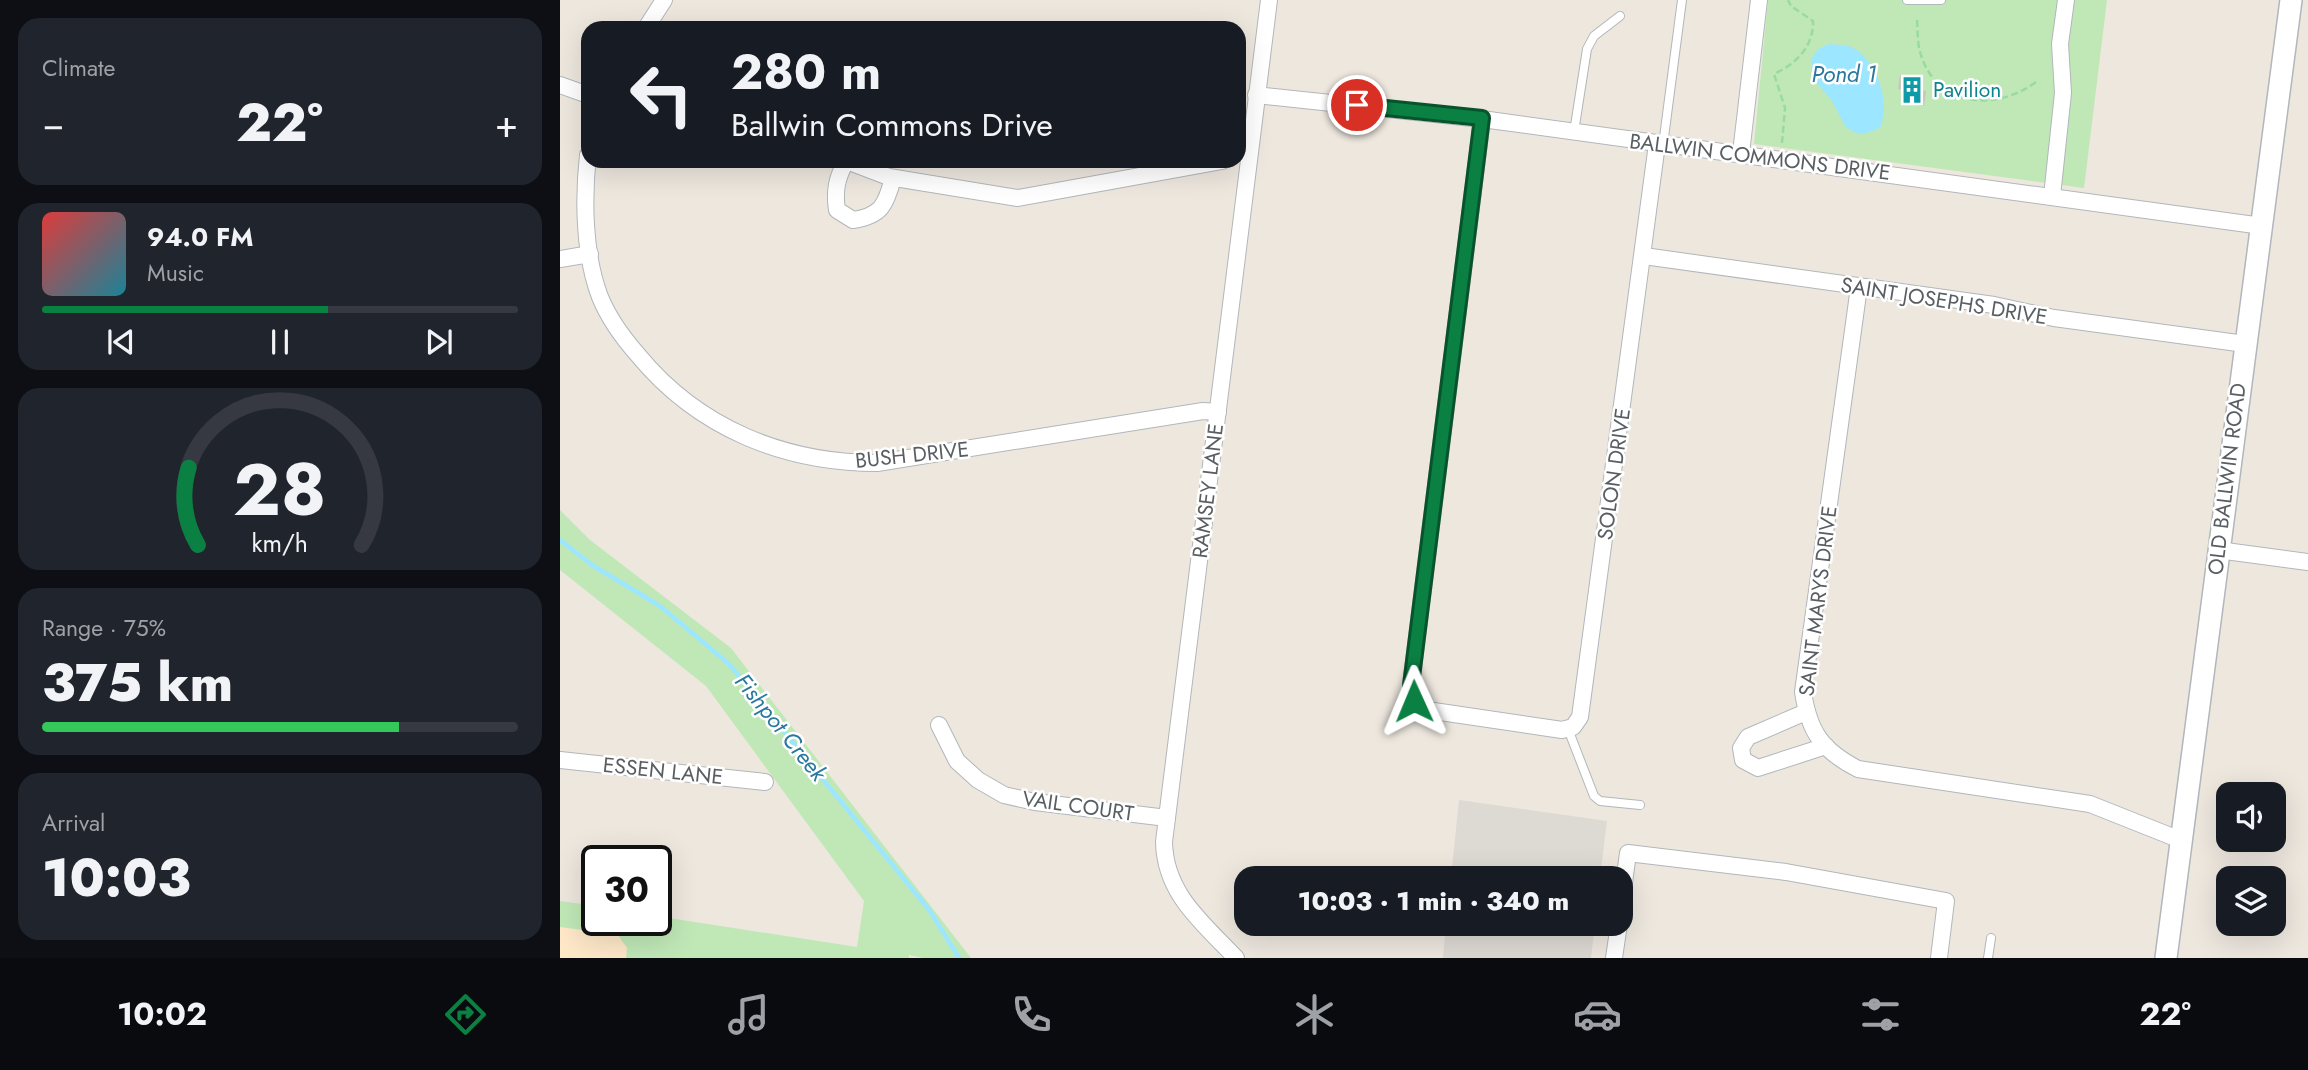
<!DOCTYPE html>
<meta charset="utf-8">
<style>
:root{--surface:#171b24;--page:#20242c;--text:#f1f3f6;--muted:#9ea1a6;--line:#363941;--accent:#0b8043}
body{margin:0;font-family:Jost,sans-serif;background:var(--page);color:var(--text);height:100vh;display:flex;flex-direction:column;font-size:26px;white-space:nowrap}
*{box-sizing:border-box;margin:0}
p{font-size:23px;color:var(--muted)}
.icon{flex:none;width:38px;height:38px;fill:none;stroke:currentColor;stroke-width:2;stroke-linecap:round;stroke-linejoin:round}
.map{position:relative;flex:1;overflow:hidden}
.details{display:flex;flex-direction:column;gap:18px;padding:18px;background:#0d0f14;width:560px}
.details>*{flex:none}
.top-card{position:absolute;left:21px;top:21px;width:665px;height:147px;border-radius:21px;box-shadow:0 7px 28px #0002;background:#171b24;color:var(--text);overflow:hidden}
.buttons{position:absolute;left:1656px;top:782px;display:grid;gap:14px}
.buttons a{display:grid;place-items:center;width:70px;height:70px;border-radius:14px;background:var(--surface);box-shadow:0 7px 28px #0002;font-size:35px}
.speed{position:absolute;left:21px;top:845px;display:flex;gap:14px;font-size:35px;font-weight:700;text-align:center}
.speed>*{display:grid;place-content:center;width:91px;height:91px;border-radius:50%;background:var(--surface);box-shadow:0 7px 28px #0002;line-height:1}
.speed .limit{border:4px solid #111;border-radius:10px;background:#fff;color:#111}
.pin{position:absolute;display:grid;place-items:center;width:60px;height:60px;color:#fff;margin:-30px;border:4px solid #fff;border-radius:50%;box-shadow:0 2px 7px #0007}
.me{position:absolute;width:77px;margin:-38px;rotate:359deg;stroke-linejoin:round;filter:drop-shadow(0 0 5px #0008)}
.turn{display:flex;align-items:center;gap:24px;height:147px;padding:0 35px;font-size:32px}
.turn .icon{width:91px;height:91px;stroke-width:2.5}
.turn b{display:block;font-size:49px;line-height:60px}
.big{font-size:52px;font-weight:800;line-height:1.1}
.details .card{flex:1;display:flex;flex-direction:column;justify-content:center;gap:10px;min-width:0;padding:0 24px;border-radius:21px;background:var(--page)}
.details .dial{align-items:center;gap:0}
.dial svg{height:182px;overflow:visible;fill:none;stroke:var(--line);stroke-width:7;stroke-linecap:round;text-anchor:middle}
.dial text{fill:var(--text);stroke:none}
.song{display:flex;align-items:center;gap:21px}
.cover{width:84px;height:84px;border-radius:10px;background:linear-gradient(135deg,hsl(0 70% 55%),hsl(190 70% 35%))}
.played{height:7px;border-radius:4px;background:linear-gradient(90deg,var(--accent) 60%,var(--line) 60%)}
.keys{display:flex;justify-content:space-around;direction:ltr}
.heat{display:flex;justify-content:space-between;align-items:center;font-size:38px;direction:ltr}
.charge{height:10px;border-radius:5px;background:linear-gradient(90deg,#34c759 75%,var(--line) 0)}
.trip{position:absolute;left:674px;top:866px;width:399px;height:70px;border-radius:21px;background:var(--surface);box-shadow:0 7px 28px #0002;font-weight:800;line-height:70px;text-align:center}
.tabs{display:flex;height:112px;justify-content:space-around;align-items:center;background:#090b0e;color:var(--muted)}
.tabs .icon{width:49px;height:49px}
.tabs .on{color:var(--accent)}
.tabs b{font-size:32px;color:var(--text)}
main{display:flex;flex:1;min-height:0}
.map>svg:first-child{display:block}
.industrial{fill:#ddd9d3}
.green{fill:#c0e8b7}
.sand{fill:#fee8c8}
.water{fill:#9ce6ff}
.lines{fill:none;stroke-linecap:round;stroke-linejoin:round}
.stream{stroke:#9ce6ff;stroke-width:4.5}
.building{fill:#cac4bd}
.lane-casing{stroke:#b2b7bb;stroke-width:10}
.street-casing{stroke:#b2b7bb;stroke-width:18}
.secondary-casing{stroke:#b1b7bc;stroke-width:24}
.path{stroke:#99db9e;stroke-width:2.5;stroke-dasharray:7 3.5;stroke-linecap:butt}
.lane{stroke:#fff;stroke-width:8}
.street{stroke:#fff;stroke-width:16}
.secondary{stroke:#fff;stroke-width:21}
.route-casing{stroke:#07532c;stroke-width:18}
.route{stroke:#0b8043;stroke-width:12}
.labels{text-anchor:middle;stroke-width:5;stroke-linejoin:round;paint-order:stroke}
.culture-label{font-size:21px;fill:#0d838f;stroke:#fff;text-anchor:start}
.street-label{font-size:21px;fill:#585e62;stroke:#fff}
.water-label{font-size:23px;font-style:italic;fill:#2a789f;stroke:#fff}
</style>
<main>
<section class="details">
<div class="card"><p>Climate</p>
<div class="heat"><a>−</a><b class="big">22°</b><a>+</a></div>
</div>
<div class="card">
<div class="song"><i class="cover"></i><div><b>94.0 FM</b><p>Music</p></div></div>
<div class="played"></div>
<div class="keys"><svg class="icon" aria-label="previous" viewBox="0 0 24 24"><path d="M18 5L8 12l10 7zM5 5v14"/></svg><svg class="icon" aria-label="pause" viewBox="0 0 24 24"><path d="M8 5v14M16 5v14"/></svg><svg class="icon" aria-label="next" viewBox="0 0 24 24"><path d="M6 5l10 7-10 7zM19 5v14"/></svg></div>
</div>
<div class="card dial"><svg viewBox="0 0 100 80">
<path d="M14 69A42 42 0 1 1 86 69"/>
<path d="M14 69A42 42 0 0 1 10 35" stroke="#0b8043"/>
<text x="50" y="56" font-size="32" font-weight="700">28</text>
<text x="50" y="72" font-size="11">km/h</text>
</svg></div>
<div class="card"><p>Range · 75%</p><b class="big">375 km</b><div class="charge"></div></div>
<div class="card"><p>Arrival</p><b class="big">10:03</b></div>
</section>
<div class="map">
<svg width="1748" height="958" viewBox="0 0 1748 958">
<rect width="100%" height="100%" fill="#ede7de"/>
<!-- industrial -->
<g class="industrial">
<polygon points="899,800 1047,821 1040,878 891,878"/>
<polygon points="886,924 1035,924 1031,958 883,958"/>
</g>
<!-- green -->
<g class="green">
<polygon points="1208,0 1547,0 1524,188 1194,144"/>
<polygon points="0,510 30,540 171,648 411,958 363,958 349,955 349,958 0,958 0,901 37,906 37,920 96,920 96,916 297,947 304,901 146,686 0,570"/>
</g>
<!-- sand -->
<polygon class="sand" points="0,927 58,935 67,948 66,958 0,958"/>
<!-- water -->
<path class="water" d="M1269 44C1276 45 1284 44 1291 47 1317 58 1331 103 1320 128L1304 134 1293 132 1285 126 1272 101 1254 80 1251 59 1258 49Z"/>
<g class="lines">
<!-- stream -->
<polyline class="stream" points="0,540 32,565 100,606 169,664 370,911 399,958"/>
</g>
<!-- building -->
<polygon class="building" points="1340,75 1353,76 1352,89 1366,91 1364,106 1349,104 1351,91 1338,89"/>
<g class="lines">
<defs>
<g id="lane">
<polyline points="1347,0 1381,0"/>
<polyline points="1014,132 1027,49 1034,36 1060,16"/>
<polyline points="1103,145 1122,0"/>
<polyline points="1008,729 1034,796 1040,801 1080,805"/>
<polyline points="1428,958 1431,938"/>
</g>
<g id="street">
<polyline points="86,28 104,0"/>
<polyline points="0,85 28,95"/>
<polyline points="696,95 922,119 1702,226"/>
<polyline points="922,119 851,685 854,701 860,709 1002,730 1013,727 1020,717 1097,144"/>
<polyline points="1181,153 1199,0"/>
<path d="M28 155C23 200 24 255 40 297 49 319 63 338 78 355 138 428 224 463 317 463L643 411 658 412"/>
<path d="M286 161C277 178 274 190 277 210L293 220C321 216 326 205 333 178"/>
<polyline points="287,161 329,177 458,198 662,161"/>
<polyline points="1492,196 1503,93 1500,44 1506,0"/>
<polyline points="1084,256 1434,305 1494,318 1685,344"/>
<polyline points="0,259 30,254"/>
<path d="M1299 287 1243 692C1249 731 1261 750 1298 769L1530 804 1623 841"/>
<polyline points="1658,550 1748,562"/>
<polyline points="1246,712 1188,737 1181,748 1183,760 1198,768 1266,746"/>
<polyline points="379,725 397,761 418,780 444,795 475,802 607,818"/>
<polyline points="0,760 205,782"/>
<polyline points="1060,912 1068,853 1226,872 1386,901 1379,958"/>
<path d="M676 958C643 923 605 894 604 842L709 0"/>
<polyline points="1054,958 1059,924"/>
</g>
<polyline id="secondary" points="1606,958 1731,0"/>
</defs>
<!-- lane casing -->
<use href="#lane" class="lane-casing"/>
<!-- street casing -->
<use href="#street" class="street-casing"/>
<!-- secondary casing -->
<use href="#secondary" class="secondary-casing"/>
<!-- path -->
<g class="path">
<path d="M1357 20C1358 33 1357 46 1362 58 1380 109 1439 110 1476 82"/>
<path d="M1222 143 1225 108 1214 74C1236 64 1254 46 1253 21L1231 6 1228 0"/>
</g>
<!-- lane -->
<use href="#lane" class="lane"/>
<!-- street -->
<use href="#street" class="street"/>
<!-- secondary -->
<use href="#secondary" class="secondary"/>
</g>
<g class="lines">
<defs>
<polyline id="route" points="797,105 922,118 851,685 854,701"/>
</defs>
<!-- route casing -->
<use href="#route" class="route-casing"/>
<!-- route -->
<use href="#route" class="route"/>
</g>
<!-- icons -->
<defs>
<symbol id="building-bare" viewBox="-9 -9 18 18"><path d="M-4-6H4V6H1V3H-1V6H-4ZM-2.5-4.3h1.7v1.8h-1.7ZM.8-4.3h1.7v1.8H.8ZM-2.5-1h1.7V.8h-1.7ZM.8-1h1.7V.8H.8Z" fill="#0f9aa8" stroke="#fff" stroke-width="2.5" paint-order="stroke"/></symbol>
</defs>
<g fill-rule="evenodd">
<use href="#building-bare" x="1333" y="71" width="38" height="38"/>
</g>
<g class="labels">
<!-- culture labels -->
<g class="culture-label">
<text x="1373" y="97">Pavilion</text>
</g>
<!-- street labels -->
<g class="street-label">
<text transform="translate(1200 157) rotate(7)" y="7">BALLWIN COMMONS DRIVE</text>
<text transform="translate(1384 301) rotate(9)" y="7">SAINT JOSEPHS DRIVE</text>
<text transform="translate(352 455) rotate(-6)" y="7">BUSH DRIVE</text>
<text transform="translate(1054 474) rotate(-82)" y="7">SOLON DRIVE</text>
<text transform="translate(1667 479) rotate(-83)" y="7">OLD BALLWIN ROAD</text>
<text transform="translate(648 491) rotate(-83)" y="7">RAMSEY LANE</text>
<text transform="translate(1258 601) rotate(-83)" y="7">SAINT MARYS DRIVE</text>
<text transform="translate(103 771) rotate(6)" y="7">ESSEN LANE</text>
<text transform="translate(518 806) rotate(8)" y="7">VAIL COURT</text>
</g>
<!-- water labels -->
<g class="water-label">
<text x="1284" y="82">Pond 1</text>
<text transform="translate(221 727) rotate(51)" y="8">Fishpot Creek</text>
</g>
</g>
</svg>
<div class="buttons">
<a><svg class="icon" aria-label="sound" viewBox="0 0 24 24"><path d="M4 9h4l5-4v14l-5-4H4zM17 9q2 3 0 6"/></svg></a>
<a><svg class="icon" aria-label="layers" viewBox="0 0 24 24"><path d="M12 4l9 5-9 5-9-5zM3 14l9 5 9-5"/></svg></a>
</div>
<div class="speed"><div class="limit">30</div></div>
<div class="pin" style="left:797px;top:105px;background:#d93025"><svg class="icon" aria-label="arrive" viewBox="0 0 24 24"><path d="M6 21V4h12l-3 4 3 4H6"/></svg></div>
<svg class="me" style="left:854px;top:701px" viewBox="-20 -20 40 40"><path d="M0-17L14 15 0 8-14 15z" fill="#0b8043" stroke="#fff" stroke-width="4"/></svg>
<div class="trip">10:03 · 1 min · 340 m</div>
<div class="top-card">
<div class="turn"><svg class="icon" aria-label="left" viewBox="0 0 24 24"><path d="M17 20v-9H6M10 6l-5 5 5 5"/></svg><div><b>280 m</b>Ballwin Commons Drive</div></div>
</div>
</div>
</main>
<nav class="tabs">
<b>10:02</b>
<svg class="icon on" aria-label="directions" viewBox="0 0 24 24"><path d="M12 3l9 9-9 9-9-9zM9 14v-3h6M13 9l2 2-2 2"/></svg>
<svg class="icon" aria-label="music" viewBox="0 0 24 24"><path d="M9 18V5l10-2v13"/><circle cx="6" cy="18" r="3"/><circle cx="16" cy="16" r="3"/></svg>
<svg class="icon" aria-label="phone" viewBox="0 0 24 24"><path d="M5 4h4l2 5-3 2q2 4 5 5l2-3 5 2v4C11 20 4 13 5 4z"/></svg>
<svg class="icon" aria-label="climate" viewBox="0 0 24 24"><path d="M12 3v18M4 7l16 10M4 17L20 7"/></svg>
<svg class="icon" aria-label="car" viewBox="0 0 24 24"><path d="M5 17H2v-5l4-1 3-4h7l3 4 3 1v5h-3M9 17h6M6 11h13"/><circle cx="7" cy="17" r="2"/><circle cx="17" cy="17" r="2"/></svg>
<svg class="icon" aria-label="filters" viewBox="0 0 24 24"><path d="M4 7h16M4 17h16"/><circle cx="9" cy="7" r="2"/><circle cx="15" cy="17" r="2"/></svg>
<b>22°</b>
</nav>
